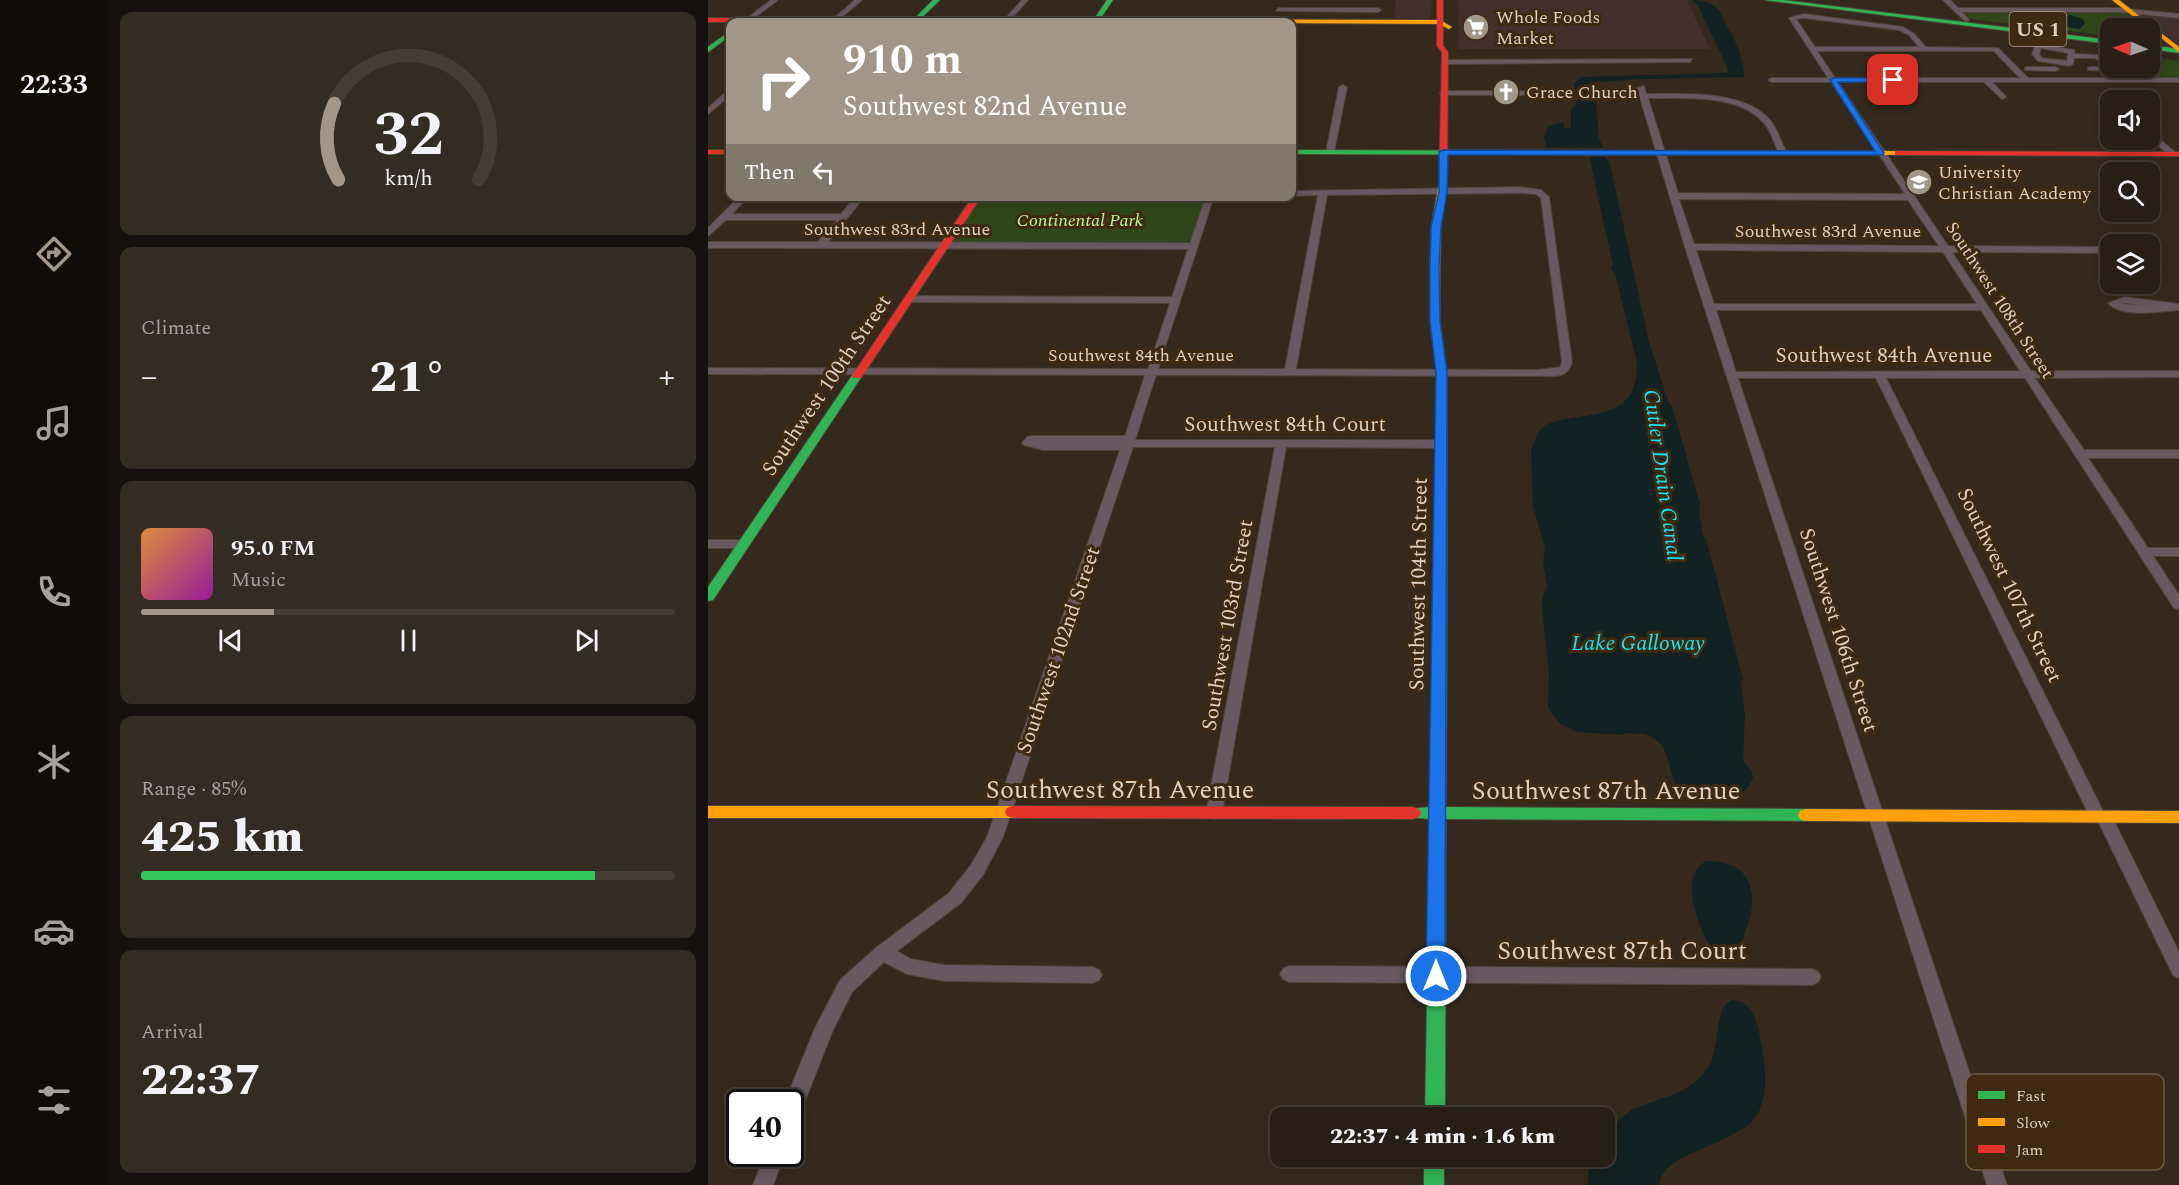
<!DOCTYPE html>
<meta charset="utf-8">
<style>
:root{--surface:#271f15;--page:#332c22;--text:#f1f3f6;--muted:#a4a2a0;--line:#433d34;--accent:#a29688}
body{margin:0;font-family:Spectral,serif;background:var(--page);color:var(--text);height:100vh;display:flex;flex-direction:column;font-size:22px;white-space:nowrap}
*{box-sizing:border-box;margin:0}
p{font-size:20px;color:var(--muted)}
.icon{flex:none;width:33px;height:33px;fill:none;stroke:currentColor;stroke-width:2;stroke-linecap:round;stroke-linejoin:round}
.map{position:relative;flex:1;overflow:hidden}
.drawer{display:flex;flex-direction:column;gap:12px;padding:12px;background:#15110c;width:600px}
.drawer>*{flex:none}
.guide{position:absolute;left:18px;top:18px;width:570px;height:183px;border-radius:12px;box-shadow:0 3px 15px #0003,0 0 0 2px var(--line);background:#a29688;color:#fff;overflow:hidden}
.needle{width:39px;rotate:272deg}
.buttons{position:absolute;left:1392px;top:18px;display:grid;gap:12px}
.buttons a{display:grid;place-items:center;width:60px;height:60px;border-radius:12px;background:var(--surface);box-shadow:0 3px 15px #0003,0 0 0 2px var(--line);font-size:30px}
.speed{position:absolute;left:18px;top:1089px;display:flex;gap:12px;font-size:30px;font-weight:700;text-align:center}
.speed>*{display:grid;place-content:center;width:78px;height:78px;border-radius:50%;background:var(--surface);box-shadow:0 3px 15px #0003,0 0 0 2px var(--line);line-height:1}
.speed .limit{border:3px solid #111;border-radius:9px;background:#fff;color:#111}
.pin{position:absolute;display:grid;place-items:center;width:51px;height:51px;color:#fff;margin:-26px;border-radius:12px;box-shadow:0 3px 9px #0006}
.me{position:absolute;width:66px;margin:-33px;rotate:0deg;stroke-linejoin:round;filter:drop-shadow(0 0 4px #0008)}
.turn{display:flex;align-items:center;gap:21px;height:126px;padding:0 18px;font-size:27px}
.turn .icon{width:78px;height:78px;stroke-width:2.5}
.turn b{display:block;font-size:42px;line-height:51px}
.then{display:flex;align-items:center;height:57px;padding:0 18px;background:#0003;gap:12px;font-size:22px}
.big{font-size:45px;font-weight:800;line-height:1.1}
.drawer .card{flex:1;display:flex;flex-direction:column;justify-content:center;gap:9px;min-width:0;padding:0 21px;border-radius:12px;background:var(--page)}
.drawer .dial{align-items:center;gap:0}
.dial svg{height:156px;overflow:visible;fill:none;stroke:var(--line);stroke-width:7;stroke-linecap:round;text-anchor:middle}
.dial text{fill:var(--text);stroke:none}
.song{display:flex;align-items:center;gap:18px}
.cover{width:72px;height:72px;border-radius:9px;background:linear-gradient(135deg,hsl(30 70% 55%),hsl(300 70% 35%))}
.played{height:6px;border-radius:3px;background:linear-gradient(90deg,var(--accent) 25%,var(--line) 25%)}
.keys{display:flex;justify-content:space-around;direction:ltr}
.heat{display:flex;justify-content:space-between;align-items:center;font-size:33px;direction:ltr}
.charge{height:9px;border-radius:4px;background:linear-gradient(90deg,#34c759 85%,var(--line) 0)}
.trip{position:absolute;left:562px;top:1107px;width:345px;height:60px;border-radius:12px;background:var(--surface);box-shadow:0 3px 15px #0003,0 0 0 2px var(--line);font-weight:800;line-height:60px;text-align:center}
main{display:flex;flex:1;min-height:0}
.tab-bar{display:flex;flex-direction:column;width:108px;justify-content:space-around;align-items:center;background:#100c08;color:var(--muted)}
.tab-bar .icon{width:42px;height:42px}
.tab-bar .on{color:var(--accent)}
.tab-bar b{font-size:27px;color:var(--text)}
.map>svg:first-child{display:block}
.commercial{fill:#43302c}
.green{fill:#2f4619}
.water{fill:#122121}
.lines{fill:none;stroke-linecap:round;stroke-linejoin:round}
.street-casing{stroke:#4d4438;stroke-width:2}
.fast-casing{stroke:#4d4438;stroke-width:2}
.slow-casing{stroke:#4d4438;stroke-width:2}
.jam-casing{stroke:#4d4438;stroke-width:2}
.street{fill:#69585f;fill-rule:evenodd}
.fast{fill:#30b455;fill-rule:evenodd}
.slow{fill:#ff9f0a;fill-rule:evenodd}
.jam{fill:#e5322d;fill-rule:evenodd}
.route{fill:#1a73e8;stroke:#114b97;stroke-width:1.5}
.labels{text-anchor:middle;stroke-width:6;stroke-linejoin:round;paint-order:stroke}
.far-poi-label{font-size:18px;fill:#ddd0c2;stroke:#3f2a11;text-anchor:start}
.far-park-label{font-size:18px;font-style:italic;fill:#bbf793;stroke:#3f2a11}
.far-street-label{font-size:18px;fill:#ddd0c2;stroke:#3f2a11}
.shield{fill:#3f2a11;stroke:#ae9e8d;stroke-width:1.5}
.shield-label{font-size:20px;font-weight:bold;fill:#ddd0c2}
.street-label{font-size:21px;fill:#ddd0c2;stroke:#3f2a11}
.water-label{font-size:22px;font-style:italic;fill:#10e6f6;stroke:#3f2a11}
.near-street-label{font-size:26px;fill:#ddd0c2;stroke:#3f2a11}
.key{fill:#3f2a11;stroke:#6e5c46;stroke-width:1.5}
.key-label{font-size:16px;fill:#ddd0c2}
</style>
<main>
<nav class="tab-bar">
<b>22:33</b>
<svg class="icon on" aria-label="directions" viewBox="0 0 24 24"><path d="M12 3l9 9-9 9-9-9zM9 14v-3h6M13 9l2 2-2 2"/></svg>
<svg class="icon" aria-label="music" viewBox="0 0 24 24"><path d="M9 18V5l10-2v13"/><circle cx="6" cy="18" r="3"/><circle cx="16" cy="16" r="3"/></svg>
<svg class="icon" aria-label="phone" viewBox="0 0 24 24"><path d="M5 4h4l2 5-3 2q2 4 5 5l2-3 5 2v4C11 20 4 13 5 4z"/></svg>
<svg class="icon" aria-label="climate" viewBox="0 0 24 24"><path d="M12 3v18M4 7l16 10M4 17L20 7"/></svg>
<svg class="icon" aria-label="car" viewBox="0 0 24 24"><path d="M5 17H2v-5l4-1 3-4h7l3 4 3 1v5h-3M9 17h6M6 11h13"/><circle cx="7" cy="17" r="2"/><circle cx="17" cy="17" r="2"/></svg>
<svg class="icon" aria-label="filters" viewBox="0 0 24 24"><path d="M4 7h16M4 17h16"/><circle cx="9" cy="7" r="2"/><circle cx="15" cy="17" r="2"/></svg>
</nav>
<section class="drawer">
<div class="card dial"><svg viewBox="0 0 100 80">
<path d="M14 69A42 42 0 1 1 86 69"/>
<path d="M14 69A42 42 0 0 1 12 30" stroke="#a29688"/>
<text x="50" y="56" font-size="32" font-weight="700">32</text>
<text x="50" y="72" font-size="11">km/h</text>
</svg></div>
<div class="card"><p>Climate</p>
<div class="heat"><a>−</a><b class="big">21°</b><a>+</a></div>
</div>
<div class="card">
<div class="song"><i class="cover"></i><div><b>95.0 FM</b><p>Music</p></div></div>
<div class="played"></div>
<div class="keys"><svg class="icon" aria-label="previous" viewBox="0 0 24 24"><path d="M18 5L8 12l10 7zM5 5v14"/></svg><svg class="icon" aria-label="pause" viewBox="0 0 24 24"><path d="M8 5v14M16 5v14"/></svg><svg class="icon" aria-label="next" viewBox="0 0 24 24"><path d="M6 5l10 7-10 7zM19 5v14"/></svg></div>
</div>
<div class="card"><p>Range · 85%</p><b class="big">425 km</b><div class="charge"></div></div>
<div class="card"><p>Arrival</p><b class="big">22:37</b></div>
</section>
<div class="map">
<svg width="1471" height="1185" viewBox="0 0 1471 1185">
<rect width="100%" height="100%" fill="#34291c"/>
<!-- commercial -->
<g class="commercial">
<polygon points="688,0 724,0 722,18 686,18"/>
<polygon points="750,0 979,0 1002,49 751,49"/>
<polygon points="1429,14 1471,18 1471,44 1470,44"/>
</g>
<!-- green -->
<g class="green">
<polygon points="1256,12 1416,12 1436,28 1402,28 1402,36 1262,19"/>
<polygon points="1442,57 1471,61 1471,78 1440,78 1428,68 1442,68"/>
<polygon points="274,197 499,197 483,239 474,244 248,243 245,240"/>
</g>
<!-- water -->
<g class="water">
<path d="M984 0C992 0 1004 3 1010 9 1013 12 1015 18 1017 22 1027 40 1036 57 1036 77L934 79 887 82 883 85V93L888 102 891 138 895 148 838 147 836 136 841 126 855 122 857 128H863V110L870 101 866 84 873 77 1019 73 1020 69 990 6Z"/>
<polygon points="1363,15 1375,19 1377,23 1372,29 1336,24 1346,17"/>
<path d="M896 156 902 164 940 338 959 399 965 409 992 504 991 514 995 536 998 539 1035 679 1033 682 1037 717 1035 761 1044 772 1045 778 1038 790C1029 792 1020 796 1011 798 1004 799 995 798 988 797 950 790 973 747 939 735 932 733 923 734 916 733L915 735 869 732 851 723 840 708 841 672 834 608V598L839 587 835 562 837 548 825 506 823 450C828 441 828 432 836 426 844 421 855 420 864 418 904 412 929 409 929 363L908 277 903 268 905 265 882 160V157Z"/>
<path d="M998 861C1023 861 1042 869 1044 897 1046 915 1034 935 1032 953L1027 956H1009C993 937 968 877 998 861Z"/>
<path d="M1024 1000C1040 1000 1047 1015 1050 1028 1056 1055 1066 1105 1040 1125 1022 1138 999 1146 978 1156 965 1163 954 1169 951 1185H880V1173L885 1157 897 1156V1133C907 1126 915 1114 926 1109 955 1096 981 1096 1001 1066 1012 1049 1006 1006 1024 1000Z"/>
</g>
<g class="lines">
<defs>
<g id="street">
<polygon points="63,0 70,0 42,21 38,21 38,19"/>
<polygon points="147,0 154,0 129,21 125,21 125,19"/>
<polygon points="314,0 320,0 300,22 296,22 296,20"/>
<polygon points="1235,0 1242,0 1250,8 1411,8 1471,14 1471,18 1411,12 1254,12 1261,20 1258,22"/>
<polygon points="570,8 670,8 673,10 670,12 568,11"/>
<path d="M1096 14 1195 27 1205 33 1218 47 1290 48 1320 78H1471V82H1284L1298 97 1294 99 1276 82H1130L1240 246 1402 247V253L1244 252 1323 371H1471V377L1327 378 1376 450H1471V458H1380L1440 548H1471V556H1445L1471 595V609L1466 608 1317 378H1178L1395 811 1402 813 1404 817 1471 952V978L1465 975 1391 823 1384 821 1382 817 1168 378H1030L1299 1185H1279L977 247 929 88 936 86 938 94C974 94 1037 90 1062 120 1070 130 1073 142 1079 153L1072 155C1066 145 1064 131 1055 122 1029 93 975 99 940 98L970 193 1197 194 1123 82H1064L1060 80 1064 78H1120L1081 18ZM1096 18 1191 30 1201 35 1211 47H1107L1088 19ZM1109 51H1286L1312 78H1127ZM971 199 1200 200 1231 246 986 244ZM988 250 1235 252 1269 304H1006ZM1008 310H1273L1312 371 1028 372Z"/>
<path d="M1330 44 1366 50 1367 54 1391 55 1402 64V68H1427L1431 70 1427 72 1380 70V68L1382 67H1398L1387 58H1366L1365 64 1362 66 1330 61 1324 54 1327 46ZM1333 48 1360 53 1359 61 1334 58 1331 54Z"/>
<polygon points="984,59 982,62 737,64 734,62 737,60"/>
<polygon points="1319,67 1347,67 1351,69 1347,71 1317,70 1317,68"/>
<polygon points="635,85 639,87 626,152 622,154 618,152 631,87"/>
<polygon points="19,91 22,91 22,96 0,114 0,108"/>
<polygon points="736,91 842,91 846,93 842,95 733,95 732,93"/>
<polygon points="1442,131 1467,152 1467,156 1461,156 1442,137"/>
<path d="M813 187 833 190 841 197 864 362C860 379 845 376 830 376L448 375 427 440H733L739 444 733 448 578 447 514 813 512 817 506 819 500 817 498 813 567 447H425L295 837 275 875 253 903 189 951 203 959 236 965 385 967 391 970 394 975 391 980 385 983 236 981 199 974 176 962 144 992 125 1030 89 1121 82 1123V1102H77L107 1028 132 980 169 947 241 893 263 865 279 837 412 450H335L316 445 314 443 319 437 323 436H417L437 375 0 374V368L440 369 462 303 202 302 197 299 202 296 464 297 480 249 0 248V242H110L129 220H18L0 236V228L32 196H41L24 214H133L148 196H157L120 242 482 243 498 196H506L450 369H577L610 195 584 196V191ZM813 193 828 194 833 198 854 362 852 367 830 370 588 369 619 195Z"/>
<path d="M1417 297 1471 304V310C1451 311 1415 319 1400 303ZM1417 303 1434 305 1413 304Z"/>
<polygon points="0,540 36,540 42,544 36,548 0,548"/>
<polygon points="581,966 1104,969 1110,972 1113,977 1110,982 1104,985 581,982 575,979 572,974 575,969"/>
<polygon points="57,1154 77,1154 65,1185 45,1185"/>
</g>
<g id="fast">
<polygon points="225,0 232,0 210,21 206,21 206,19"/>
<polygon points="399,0 405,0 390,22 384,22"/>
<polygon points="1057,0 1075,0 1402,40 1402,44"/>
<polygon points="22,31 22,36 0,52 0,47"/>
<polygon points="1442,45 1471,49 1471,53 1442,49"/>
<polygon points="584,150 879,151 883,153 879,155 584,154"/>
<polygon points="149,373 154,376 5,600 0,601 0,587 145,374"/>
<polygon points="732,600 739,604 738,807 1098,809 1104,811 1106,815 1104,819 1098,821 738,819 737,1118 717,1118 722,819 699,817 697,813 699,809 722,807 725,604"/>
<rect x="716" y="1156" width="20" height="29"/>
</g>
<g id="slow">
<polygon points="1404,0 1411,0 1471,47 1471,52"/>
<polygon points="372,19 732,20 744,27 741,29 731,24 370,22"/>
<polygon points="876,151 1190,151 1194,153 1190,155 876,155"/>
<polygon points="735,181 739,184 733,227 732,268 732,321 739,373 739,604 732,608 725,604 729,373 722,321 722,268 723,227 731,184"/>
<polygon points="0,806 305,806 311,808 313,812 311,816 305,818 0,818"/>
<polygon points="1098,809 1471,811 1471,823 1098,821 1092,819 1090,815 1092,811"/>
</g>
<g id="jam">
<polygon points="729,0 735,0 735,46 740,52 739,184 735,187 731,184 734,52 729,46"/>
<polygon points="0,18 372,19 375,21 0,22"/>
<rect x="0" y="150" width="22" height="4"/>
<polygon points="1187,151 1471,152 1471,156 1190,155 1187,155"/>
<polygon points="265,196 274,196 153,378 145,378 144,376"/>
<polygon points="305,806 705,807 711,809 713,813 711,817 705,819 305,818 299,816 297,812 299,808"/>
</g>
</defs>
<!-- street casing -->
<use href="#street" class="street-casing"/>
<!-- fast casing -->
<use href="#fast" class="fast-casing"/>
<!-- slow casing -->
<use href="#slow" class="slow-casing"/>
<!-- jam casing -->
<use href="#jam" class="jam-casing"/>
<!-- street -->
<use href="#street" class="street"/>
<!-- fast -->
<use href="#fast" class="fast"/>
<!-- slow -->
<use href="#slow" class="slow"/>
<!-- jam -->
<use href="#jam" class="jam"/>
</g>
<!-- route -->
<polygon class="route" points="1125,78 1185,78 1189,80 1185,82 1130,82 1176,153 1175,155 740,155 739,192 733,227 731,268 732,321 739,373 737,976 734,981 728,983 721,981 718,976 728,373 722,321 722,268 723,227 731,192 731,152 735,150 1167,151 1122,80"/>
<!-- icons -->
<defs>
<symbol id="supermarket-disc" viewBox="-11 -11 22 22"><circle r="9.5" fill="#a29688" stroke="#3f2a11"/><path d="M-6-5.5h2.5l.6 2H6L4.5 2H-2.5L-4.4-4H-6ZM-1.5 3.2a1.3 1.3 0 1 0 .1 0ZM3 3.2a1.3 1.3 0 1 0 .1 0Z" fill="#fff"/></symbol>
<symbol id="church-disc" viewBox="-11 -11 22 22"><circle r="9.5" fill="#a29688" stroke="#3f2a11"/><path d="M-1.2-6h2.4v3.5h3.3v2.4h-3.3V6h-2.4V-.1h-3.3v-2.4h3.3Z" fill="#fff"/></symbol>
<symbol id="school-disc" viewBox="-11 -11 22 22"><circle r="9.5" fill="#a29688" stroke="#3f2a11"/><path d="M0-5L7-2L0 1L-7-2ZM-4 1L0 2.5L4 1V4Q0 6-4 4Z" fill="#fff"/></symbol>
</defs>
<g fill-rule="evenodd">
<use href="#supermarket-disc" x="753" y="12" width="30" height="30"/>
<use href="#church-disc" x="783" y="77" width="30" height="30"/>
<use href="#school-disc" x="1196" y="167" width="30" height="30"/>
</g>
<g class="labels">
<!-- far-poi labels -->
<g class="far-poi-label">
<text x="788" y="23">Whole Foods<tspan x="788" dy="21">Market</tspan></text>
<text x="818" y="98">Grace Church</text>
<text x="1230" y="178">University<tspan x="1230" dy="21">Christian Academy</tspan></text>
</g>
<!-- far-park labels -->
<g class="far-park-label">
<text x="372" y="226">Continental Park</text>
</g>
<!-- far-street labels -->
<g class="far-street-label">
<text x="189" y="235">Southwest 83rd Avenue</text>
<text x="1120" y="237">Southwest 83rd Avenue</text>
<text transform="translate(1292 300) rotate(57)" y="6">Southwest 108th Street</text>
<text x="433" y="361">Southwest 84th Avenue</text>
</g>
<!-- shield labels -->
<rect class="shield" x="1301.5" y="12" width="57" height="34" rx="4.5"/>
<g class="shield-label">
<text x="1330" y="36">US 1</text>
</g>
<!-- street labels -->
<g class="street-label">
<text x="1176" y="362">Southwest 84th Avenue</text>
<text transform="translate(118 385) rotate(-56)" y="7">Southwest 100th Street</text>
<text x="577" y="431">Southwest 84th Court</text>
<text transform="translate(710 584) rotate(-89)" y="7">Southwest 104th Street</text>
<text transform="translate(1302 585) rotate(64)" y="7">Southwest 107th Street</text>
<text transform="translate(519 625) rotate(-80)" y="7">Southwest 103rd Street</text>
<text transform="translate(1131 630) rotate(72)" y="7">Southwest 106th Street</text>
<text transform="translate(350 650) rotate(-71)" y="7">Southwest 102nd Street</text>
</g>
<!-- water labels -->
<g class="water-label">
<text transform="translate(956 475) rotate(82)" y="8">Cutler Drain Canal</text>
<text x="930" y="650">Lake Galloway</text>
</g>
<!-- near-street labels -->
<g class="near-street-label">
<text x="412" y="798">Southwest 87th Avenue</text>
<text x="898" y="799">Southwest 87th Avenue</text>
<text x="914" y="959">Southwest 87th Court</text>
</g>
</g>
<!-- legend -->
<rect x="1258" y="1074" width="198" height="96" rx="9" class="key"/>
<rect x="1270" y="1091" width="27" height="8" fill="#30b455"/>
<rect x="1270" y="1118" width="27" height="8" fill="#ff9f0a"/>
<rect x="1270" y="1145" width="27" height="8" fill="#e5322d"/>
<g class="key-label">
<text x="1308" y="1101">Fast</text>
<text x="1308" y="1128">Slow</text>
<text x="1308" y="1155">Jam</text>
</g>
</svg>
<div class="buttons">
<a><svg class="needle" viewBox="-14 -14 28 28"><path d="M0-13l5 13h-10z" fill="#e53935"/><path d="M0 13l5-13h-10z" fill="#a4a2a0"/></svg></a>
<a><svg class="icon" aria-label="sound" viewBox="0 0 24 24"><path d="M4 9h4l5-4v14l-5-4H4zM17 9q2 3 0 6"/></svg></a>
<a><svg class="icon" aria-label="search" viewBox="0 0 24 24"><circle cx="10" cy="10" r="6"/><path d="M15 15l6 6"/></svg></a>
<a><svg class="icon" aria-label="layers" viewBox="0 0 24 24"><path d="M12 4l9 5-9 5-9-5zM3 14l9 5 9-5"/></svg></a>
</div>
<div class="speed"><div class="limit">40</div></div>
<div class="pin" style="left:1185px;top:80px;background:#d93025"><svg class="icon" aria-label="arrive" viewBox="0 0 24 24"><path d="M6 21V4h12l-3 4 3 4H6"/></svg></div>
<svg class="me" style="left:728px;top:976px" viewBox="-20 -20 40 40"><circle r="17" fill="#1a73e8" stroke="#fff" stroke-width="3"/><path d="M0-11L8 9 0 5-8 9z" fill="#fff"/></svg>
<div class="trip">22:37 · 4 min · 1.6 km</div>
<div class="guide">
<div class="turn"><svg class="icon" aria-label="right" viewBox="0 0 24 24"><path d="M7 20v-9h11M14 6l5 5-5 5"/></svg><div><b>910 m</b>Southwest 82nd Avenue</div></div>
<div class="then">Then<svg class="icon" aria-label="left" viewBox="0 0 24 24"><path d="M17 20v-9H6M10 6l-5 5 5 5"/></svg></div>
</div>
</div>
</main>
